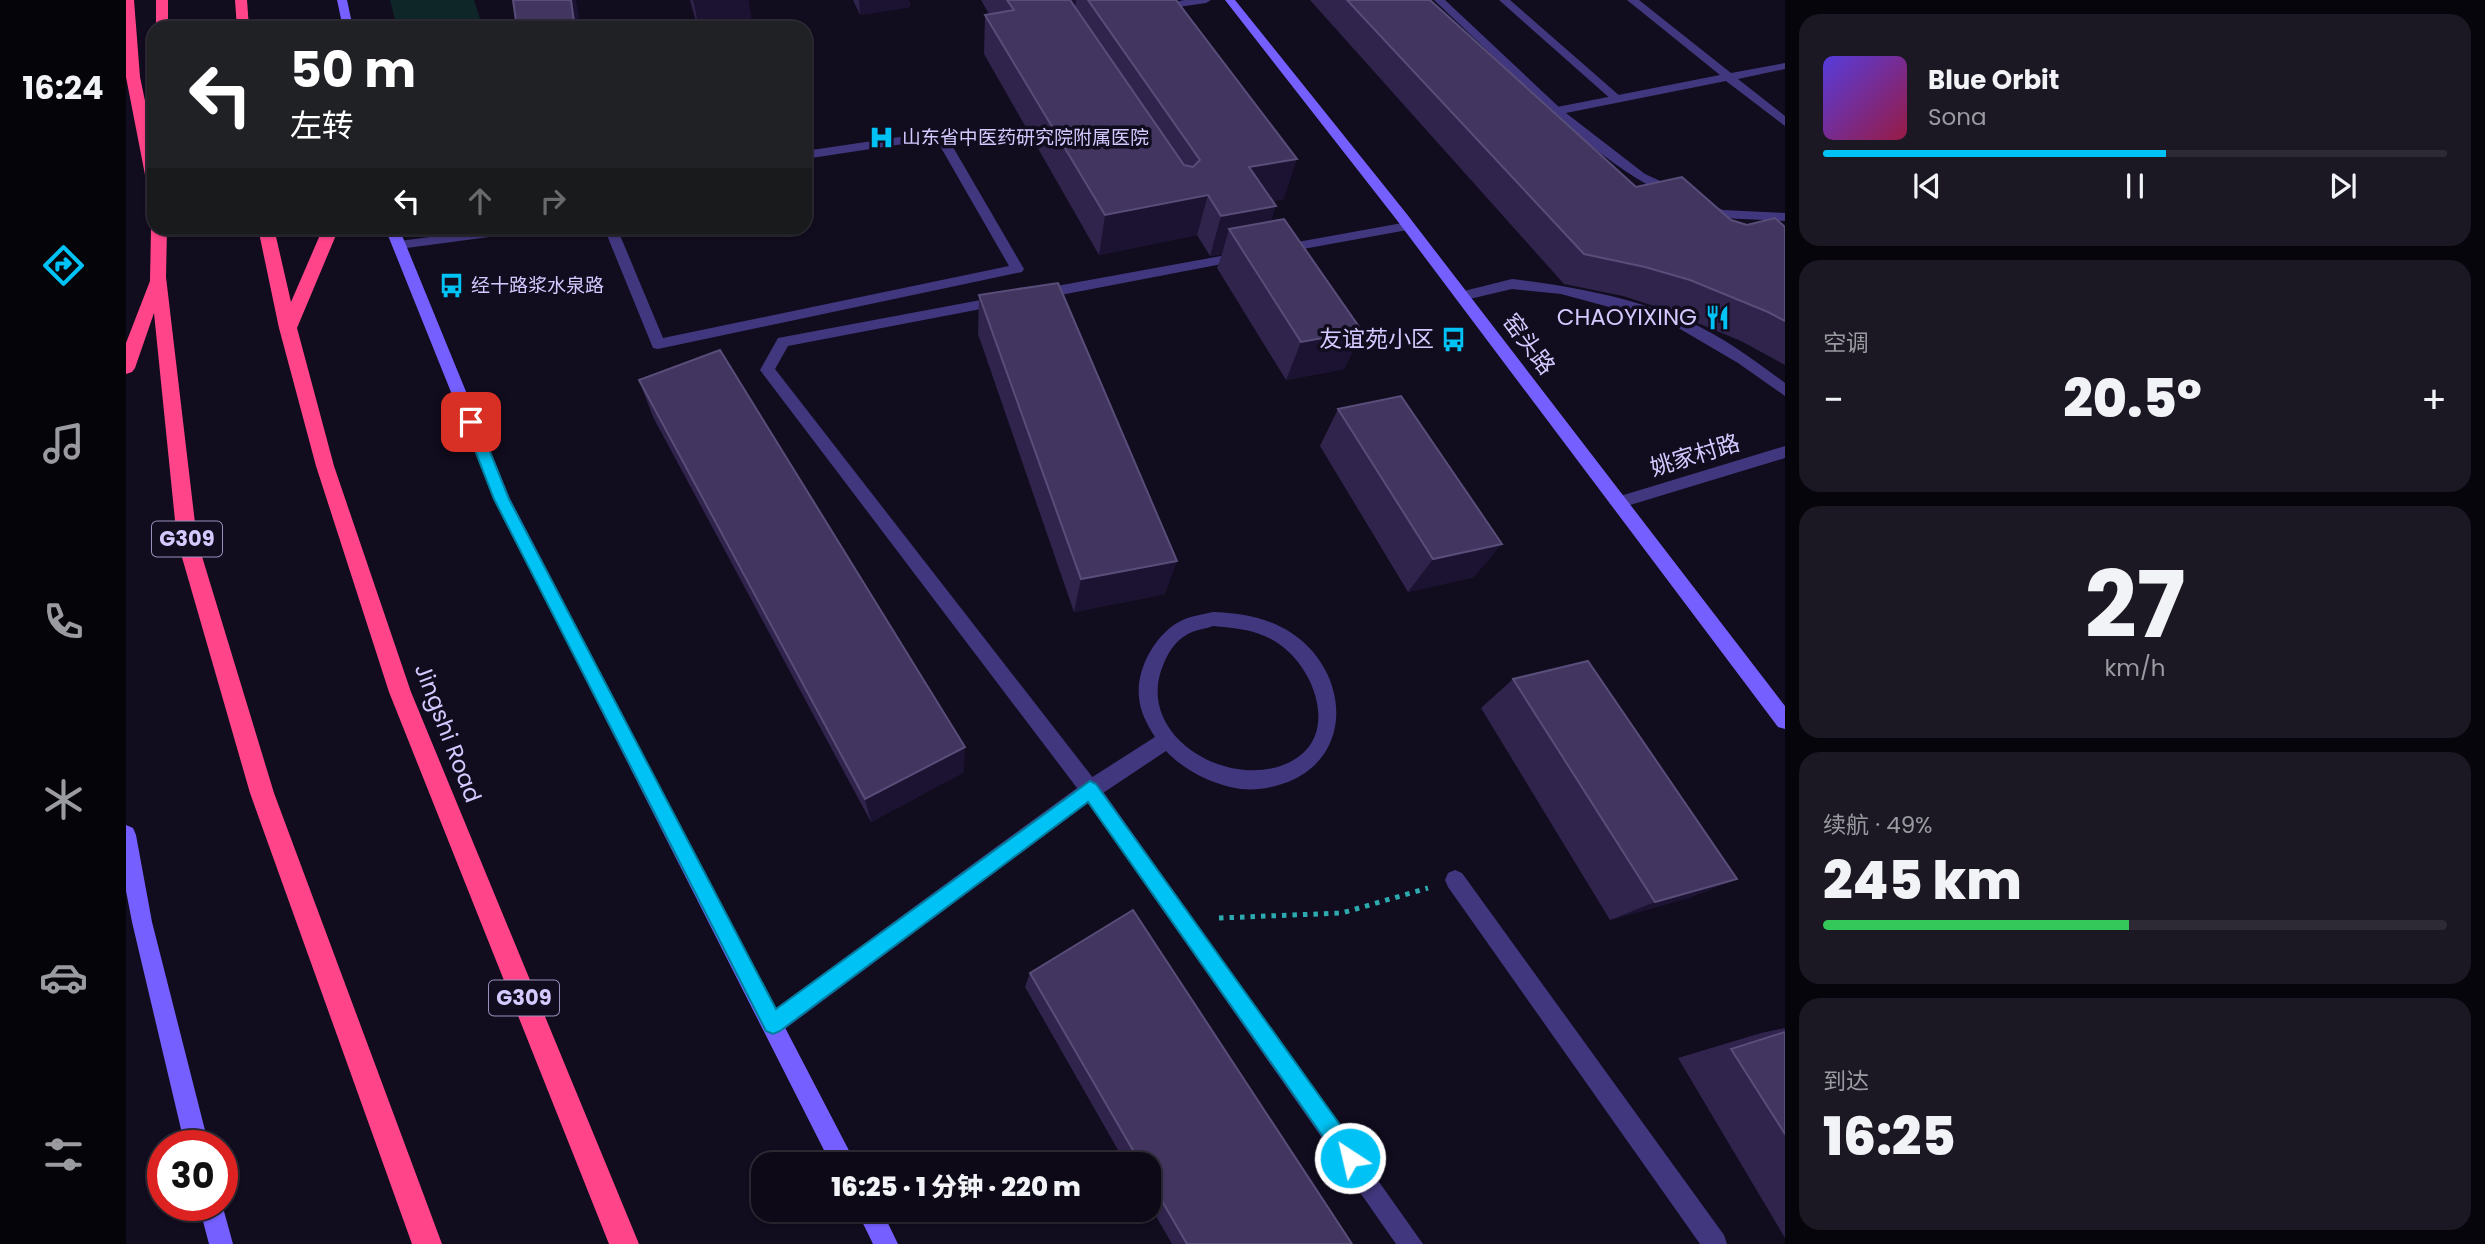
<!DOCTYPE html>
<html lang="zh">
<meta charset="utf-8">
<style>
:root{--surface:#0d0916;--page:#1b1723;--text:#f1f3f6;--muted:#9a9aa1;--line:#2d2a35;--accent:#00c2f4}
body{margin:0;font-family:Poppins,"Noto Sans SC",sans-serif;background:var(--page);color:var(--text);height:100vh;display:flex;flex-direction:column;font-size:26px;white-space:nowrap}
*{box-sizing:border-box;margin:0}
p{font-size:23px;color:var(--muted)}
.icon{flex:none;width:38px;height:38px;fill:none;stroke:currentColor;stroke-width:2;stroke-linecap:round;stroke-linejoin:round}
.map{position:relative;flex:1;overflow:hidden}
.details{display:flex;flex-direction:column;gap:14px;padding:14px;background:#07050c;width:700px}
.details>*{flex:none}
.banner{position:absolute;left:21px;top:21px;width:665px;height:214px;border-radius:21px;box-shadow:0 2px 5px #0004,0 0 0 2px var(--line);background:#202124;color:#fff;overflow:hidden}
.speed{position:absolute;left:21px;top:1130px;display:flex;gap:14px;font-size:35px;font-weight:700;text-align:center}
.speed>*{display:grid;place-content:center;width:91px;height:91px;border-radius:50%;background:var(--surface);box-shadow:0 2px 5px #0004,0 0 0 2px var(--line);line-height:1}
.speed .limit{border:10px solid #d22;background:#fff;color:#111}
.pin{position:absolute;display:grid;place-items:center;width:60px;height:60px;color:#fff;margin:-30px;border-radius:14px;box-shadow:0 4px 10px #0006}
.me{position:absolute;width:77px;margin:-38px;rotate:325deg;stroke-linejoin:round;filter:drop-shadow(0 0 5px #0008)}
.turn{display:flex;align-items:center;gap:24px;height:147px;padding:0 28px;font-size:32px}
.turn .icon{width:91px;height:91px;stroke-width:2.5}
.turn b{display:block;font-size:49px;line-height:60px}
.lanes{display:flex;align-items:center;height:66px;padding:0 28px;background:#0003;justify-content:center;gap:35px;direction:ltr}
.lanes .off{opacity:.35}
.big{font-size:52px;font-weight:800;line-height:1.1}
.details .tile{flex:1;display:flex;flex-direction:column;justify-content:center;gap:10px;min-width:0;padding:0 24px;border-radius:21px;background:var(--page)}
.details .dial{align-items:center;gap:0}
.dial b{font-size:91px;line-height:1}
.song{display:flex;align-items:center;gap:21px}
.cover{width:84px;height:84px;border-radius:10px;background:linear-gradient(135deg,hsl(250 70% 55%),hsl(340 70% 35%))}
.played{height:7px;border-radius:4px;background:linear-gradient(90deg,var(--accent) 55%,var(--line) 55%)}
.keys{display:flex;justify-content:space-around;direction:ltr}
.heat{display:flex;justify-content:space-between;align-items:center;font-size:38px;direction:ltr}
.charge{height:10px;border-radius:5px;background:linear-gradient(90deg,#34c759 49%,var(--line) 0)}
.trip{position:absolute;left:625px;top:1152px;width:410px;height:70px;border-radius:21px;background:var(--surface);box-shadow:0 2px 5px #0004,0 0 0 2px var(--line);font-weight:800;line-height:70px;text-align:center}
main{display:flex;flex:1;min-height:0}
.menu{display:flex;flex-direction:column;width:126px;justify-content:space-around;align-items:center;background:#050409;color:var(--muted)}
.menu .icon{width:49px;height:49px}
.menu .current{color:var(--accent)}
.menu b{font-size:32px;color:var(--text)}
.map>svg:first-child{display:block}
.green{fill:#0f2628}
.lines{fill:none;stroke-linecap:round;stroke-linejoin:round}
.path{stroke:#2daaaf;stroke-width:5;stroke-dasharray:4.5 6;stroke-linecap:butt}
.lane{fill:#41377e;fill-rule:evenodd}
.street{fill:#41377e;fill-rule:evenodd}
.secondary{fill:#7560ff;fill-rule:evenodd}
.highway{fill:#ff448a;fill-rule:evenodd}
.wall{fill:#30244c}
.shaded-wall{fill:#1c1332}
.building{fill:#423660;stroke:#594d79;stroke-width:2}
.route{fill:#00c2f4;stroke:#007e9f;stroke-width:2}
.labels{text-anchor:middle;stroke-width:7;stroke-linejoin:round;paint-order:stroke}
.far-poi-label{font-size:19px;fill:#d5c9ff;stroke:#110c1e;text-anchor:start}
.shield{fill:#110c1e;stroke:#9a90bc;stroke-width:2}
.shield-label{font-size:21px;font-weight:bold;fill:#d5c9ff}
.poi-label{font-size:23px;fill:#d5c9ff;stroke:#110c1e;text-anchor:end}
.street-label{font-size:23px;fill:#d5c9ff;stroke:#110c1e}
</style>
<main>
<nav class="menu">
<b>16:24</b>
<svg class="icon current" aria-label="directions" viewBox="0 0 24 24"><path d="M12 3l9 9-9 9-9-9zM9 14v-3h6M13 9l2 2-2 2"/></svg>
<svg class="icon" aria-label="music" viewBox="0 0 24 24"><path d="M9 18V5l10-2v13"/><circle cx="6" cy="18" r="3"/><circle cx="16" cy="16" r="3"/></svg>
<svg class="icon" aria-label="phone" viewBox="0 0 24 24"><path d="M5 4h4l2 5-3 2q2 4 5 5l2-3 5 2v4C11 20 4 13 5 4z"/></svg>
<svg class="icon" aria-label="climate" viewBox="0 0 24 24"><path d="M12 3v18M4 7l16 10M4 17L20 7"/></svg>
<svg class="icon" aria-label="car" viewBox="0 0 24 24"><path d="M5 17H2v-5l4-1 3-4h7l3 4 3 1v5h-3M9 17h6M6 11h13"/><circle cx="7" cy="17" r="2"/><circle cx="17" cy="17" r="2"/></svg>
<svg class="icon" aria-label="filters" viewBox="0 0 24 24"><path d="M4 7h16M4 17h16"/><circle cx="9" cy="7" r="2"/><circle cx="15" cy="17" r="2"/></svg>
</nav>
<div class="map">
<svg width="1659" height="1244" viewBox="0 0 1659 1244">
<rect width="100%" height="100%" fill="#110c1e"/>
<!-- green -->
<polygon class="green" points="264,0 348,0 357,28 271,28"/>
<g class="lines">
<!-- path -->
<polyline class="path" points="1093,918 1216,913 1302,888"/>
<!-- lane -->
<g class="lane">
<polygon points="1308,0 1319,0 1435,109 1435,113 1427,113"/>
<polygon points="1373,0 1384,0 1495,97 1495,101 1487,101"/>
<path d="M1386 279C1440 285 1509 298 1559 320 1595 335 1628 360 1659 383V396L1612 363 1549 326 1509 314 1435 294 1386 289 1335 301 1328 296 1330 293Z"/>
<path d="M1087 612C1114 613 1140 617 1164 632 1221 668 1231 754 1162 782 1142 789 1125 792 1104 787 1080 781 1057 769 1040 751L971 797 964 799 957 797 954 790 957 783 1029 737C1021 724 1014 712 1013 697 1010 670 1028 637 1051 623 1062 616 1075 615 1087 612ZM1087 626C1111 628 1133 630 1153 644 1190 669 1215 739 1162 763 1101 791 1006 734 1038 663 1043 650 1053 637 1066 632 1073 629 1080 629 1087 626Z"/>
</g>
<!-- street -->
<g class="street">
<polygon points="1058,0 1085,0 1080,3 1032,10 1027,7"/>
<path d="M1501 0H1513L1605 73 1659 63V69L1612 79 1659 116V126L1600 81 1440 113 1519 174 1554 190V196C1530 200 1443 131 1425 111L1431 107 1594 75Z"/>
<polygon points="814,131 820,135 898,269 896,272 532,349 527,348 478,228 491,228 537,338 883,266 810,139 679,159 679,151"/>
<polygon points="1578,202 1597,210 1659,213 1659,221 1595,218 1573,209 1573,203"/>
<polygon points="1282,222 1289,226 1287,229 1155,253 1148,249 1155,245"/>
<polygon points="374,228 409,228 402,232 273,249 266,245 273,241"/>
<polygon points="1117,252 1122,253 1122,259 914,299 907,294 914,289"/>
<polygon points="876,296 883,301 881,304 662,346 649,369 971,783 1297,1244 1270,1244 962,803 655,1032 647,1035 639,1032 636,1024 639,1016 951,788 634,370 652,338"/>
<polygon points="1659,446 1659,458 1491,509 1483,503 1491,497"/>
<polygon points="1329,870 1336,873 1598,1235 1601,1244 1574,1244 1322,887 1319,880 1322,873"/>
</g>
<!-- secondary -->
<g class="secondary">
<polygon points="211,0 221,0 227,28 217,28"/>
<polygon points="1099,0 1109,0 1280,213 1659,706 1659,729 1652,727 1270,219"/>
<polygon points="259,228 273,228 384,499 730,1164 705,1164 368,499"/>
<polygon points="0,825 7,828 10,835 26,922 83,1146 59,1146 6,922 0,891"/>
<polygon points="96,1204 107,1244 83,1244 73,1206"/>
<polygon points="730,1209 755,1209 772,1244 747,1244"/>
</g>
<!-- highway -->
<g class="highway">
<polygon points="0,0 8,0 14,77 28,144 28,185 20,180 0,77"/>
<rect x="30" y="0" width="12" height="28"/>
<polygon points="109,0 121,0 123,28 111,28"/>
<polygon points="28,224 28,228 41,228 40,277 71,540 148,793 316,1244 286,1244 124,793 51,540 28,313 9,368 6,372 0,374 0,343 24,281 25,228"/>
<polygon points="132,228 148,228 165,302 197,228 213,228 171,328 208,466 285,692 513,1244 483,1244 263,692 190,466 153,328"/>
</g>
</g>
<!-- wall -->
<g class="wall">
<polygon points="564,0 622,0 627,28 572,28"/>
<polygon points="727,0 783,0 784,7 734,15"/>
<polygon points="855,0 1050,0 1158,199 1146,201 1145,221 1236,331 1218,369 1160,380 1091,268 1096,254 1084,256 1071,235 973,255 858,54 859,15 863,14"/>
<polygon points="1184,0 1304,0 1510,187 1621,225 1659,227 1659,365 1615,341 1540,310 1497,296 1438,284"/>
<polygon points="853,295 1039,594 948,612 852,334"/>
<polygon points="513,380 838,772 745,822 527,417"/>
<polygon points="1212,409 1348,577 1282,592 1194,446"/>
<polygon points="1387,679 1611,879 1562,898 1484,920 1355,708"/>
<polygon points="904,973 1226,1244 1046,1244 1022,1202 1022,1164 1000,1164 899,987"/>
<polygon points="1659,1028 1659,1238 1552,1058 1635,1033"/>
</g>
<!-- shaded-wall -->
<g class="shaded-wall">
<polygon points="445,0 450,0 455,28 407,28"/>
<polygon points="567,0 622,0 627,28 573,28"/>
<polygon points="733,0 783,0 784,7 734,15"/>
<polygon points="931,0 950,0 949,13"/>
<polygon points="1171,159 1158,199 1111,207 1123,167"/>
<polygon points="1082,195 1071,235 973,255 979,215"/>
<polygon points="1150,206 1137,246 1103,229 1096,254 1084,256 1095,216"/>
<polygon points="1236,331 1218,369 1160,380 1175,342"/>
<polygon points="1376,544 1348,577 1282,592 1307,559"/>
<polygon points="1051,561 1039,594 948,612 955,579"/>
<polygon points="839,747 838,772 745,822 739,799"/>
<polygon points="1611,879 1562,898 1484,920 1529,902"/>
</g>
<!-- building -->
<g class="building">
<polygon points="387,0 445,0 448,22 407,28 391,28"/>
<polygon points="881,0 944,0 1058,165 1067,167 1074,160 962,0 1050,0 1171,159 1123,167 1150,206 1095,216 1082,195 979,215 859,15 888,10"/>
<polygon points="1221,0 1304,0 1510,187 1556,177 1605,220 1621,225 1649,218 1659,227 1659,321 1642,312 1564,280 1519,267 1458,254"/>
<polygon points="1158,219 1236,331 1175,342 1103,229"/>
<polygon points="932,283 1051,561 955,579 853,295"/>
<polygon points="594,350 839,747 739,799 513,380"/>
<polygon points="1275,396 1376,544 1307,559 1212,409"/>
<polygon points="1462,661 1611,879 1529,902 1387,679"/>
<polygon points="1007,910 1226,1244 1061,1244 1022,1177 1022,1164 1015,1164 904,973"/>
<polygon points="1659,1032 1659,1134 1605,1049"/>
</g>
<!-- route -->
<polygon class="route" points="345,417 352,422 383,499 650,1009 964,781 970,784 1232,1150 1235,1158 1232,1165 1224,1168 1217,1165 962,802 654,1031 647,1034 640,1031 368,499 338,422"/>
<!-- icons -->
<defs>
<symbol id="hospital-bare" viewBox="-9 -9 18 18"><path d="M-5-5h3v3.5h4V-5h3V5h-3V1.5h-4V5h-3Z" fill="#00c2f4" stroke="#110c1e" stroke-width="2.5" paint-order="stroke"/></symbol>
<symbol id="bus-bare" viewBox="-9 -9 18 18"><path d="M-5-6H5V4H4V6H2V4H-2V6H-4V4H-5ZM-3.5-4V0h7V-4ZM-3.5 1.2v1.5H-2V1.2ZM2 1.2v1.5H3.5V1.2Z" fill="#00c2f4" stroke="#110c1e" stroke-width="2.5" paint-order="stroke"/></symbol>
<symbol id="restaurant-bare" viewBox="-9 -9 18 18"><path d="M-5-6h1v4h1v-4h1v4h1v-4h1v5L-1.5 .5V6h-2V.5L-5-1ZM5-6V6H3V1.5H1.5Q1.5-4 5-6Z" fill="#00c2f4" stroke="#110c1e" stroke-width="2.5" paint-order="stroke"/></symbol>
</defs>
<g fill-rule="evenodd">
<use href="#hospital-bare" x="738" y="120" width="35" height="35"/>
<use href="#bus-bare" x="308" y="268" width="35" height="35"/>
<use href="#restaurant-bare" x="1574" y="300" width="35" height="35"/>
<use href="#bus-bare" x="1310" y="322" width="35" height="35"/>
</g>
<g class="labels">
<!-- far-poi labels -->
<g class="far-poi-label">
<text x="776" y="144">山东省中医药研究院附属医院</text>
<text x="345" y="292">经十路浆水泉路</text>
</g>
<!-- shield labels -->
<g class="shield">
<rect x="26" y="521.5" width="70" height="35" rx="5"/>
<rect x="363" y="980.5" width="70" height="35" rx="5"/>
</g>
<g class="shield-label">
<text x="61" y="546">G309</text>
<text x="398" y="1005">G309</text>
</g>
<!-- poi labels -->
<g class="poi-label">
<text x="1571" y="325">CHAOYIXING</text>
<text x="1308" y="347">友谊苑小区</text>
</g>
<!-- street labels -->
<g class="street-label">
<text transform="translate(1403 344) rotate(53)" y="8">窑头路</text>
<text transform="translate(1569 455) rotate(-17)" y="8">姚家村路</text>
<text transform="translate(322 733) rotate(69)" y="8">Jingshi Road</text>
</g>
</g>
</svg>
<div class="speed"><div class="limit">30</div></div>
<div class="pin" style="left:345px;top:422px;background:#d93025"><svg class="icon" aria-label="arrive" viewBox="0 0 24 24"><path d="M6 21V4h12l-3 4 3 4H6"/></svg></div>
<svg class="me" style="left:1224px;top:1158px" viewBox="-20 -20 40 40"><circle r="17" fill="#00c2f4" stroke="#fff" stroke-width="3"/><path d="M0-11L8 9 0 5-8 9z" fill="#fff"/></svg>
<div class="trip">16:25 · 1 分钟 · 220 m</div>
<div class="banner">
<div class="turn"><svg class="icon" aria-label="left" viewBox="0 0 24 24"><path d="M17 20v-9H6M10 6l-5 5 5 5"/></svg><div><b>50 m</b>左转</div></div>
<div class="lanes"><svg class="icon" aria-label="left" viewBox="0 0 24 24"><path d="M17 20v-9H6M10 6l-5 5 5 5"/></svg><svg class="icon off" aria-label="ahead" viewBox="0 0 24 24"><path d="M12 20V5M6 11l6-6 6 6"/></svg><svg class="icon off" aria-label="right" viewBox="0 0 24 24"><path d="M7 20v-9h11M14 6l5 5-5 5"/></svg></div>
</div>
</div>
<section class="details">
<div class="tile">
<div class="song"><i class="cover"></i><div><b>Blue Orbit</b><p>Sona</p></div></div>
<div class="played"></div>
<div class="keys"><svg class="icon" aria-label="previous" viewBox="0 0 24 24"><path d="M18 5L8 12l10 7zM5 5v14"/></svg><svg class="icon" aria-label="pause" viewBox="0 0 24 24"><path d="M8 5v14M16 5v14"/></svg><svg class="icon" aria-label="next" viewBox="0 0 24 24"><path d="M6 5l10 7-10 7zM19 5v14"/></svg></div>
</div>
<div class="tile"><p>空调</p>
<div class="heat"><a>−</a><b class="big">20.5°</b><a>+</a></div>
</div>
<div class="tile dial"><b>27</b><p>km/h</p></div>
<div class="tile"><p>续航 · 49%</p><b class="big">245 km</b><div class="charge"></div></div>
<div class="tile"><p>到达</p><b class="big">16:25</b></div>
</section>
</main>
